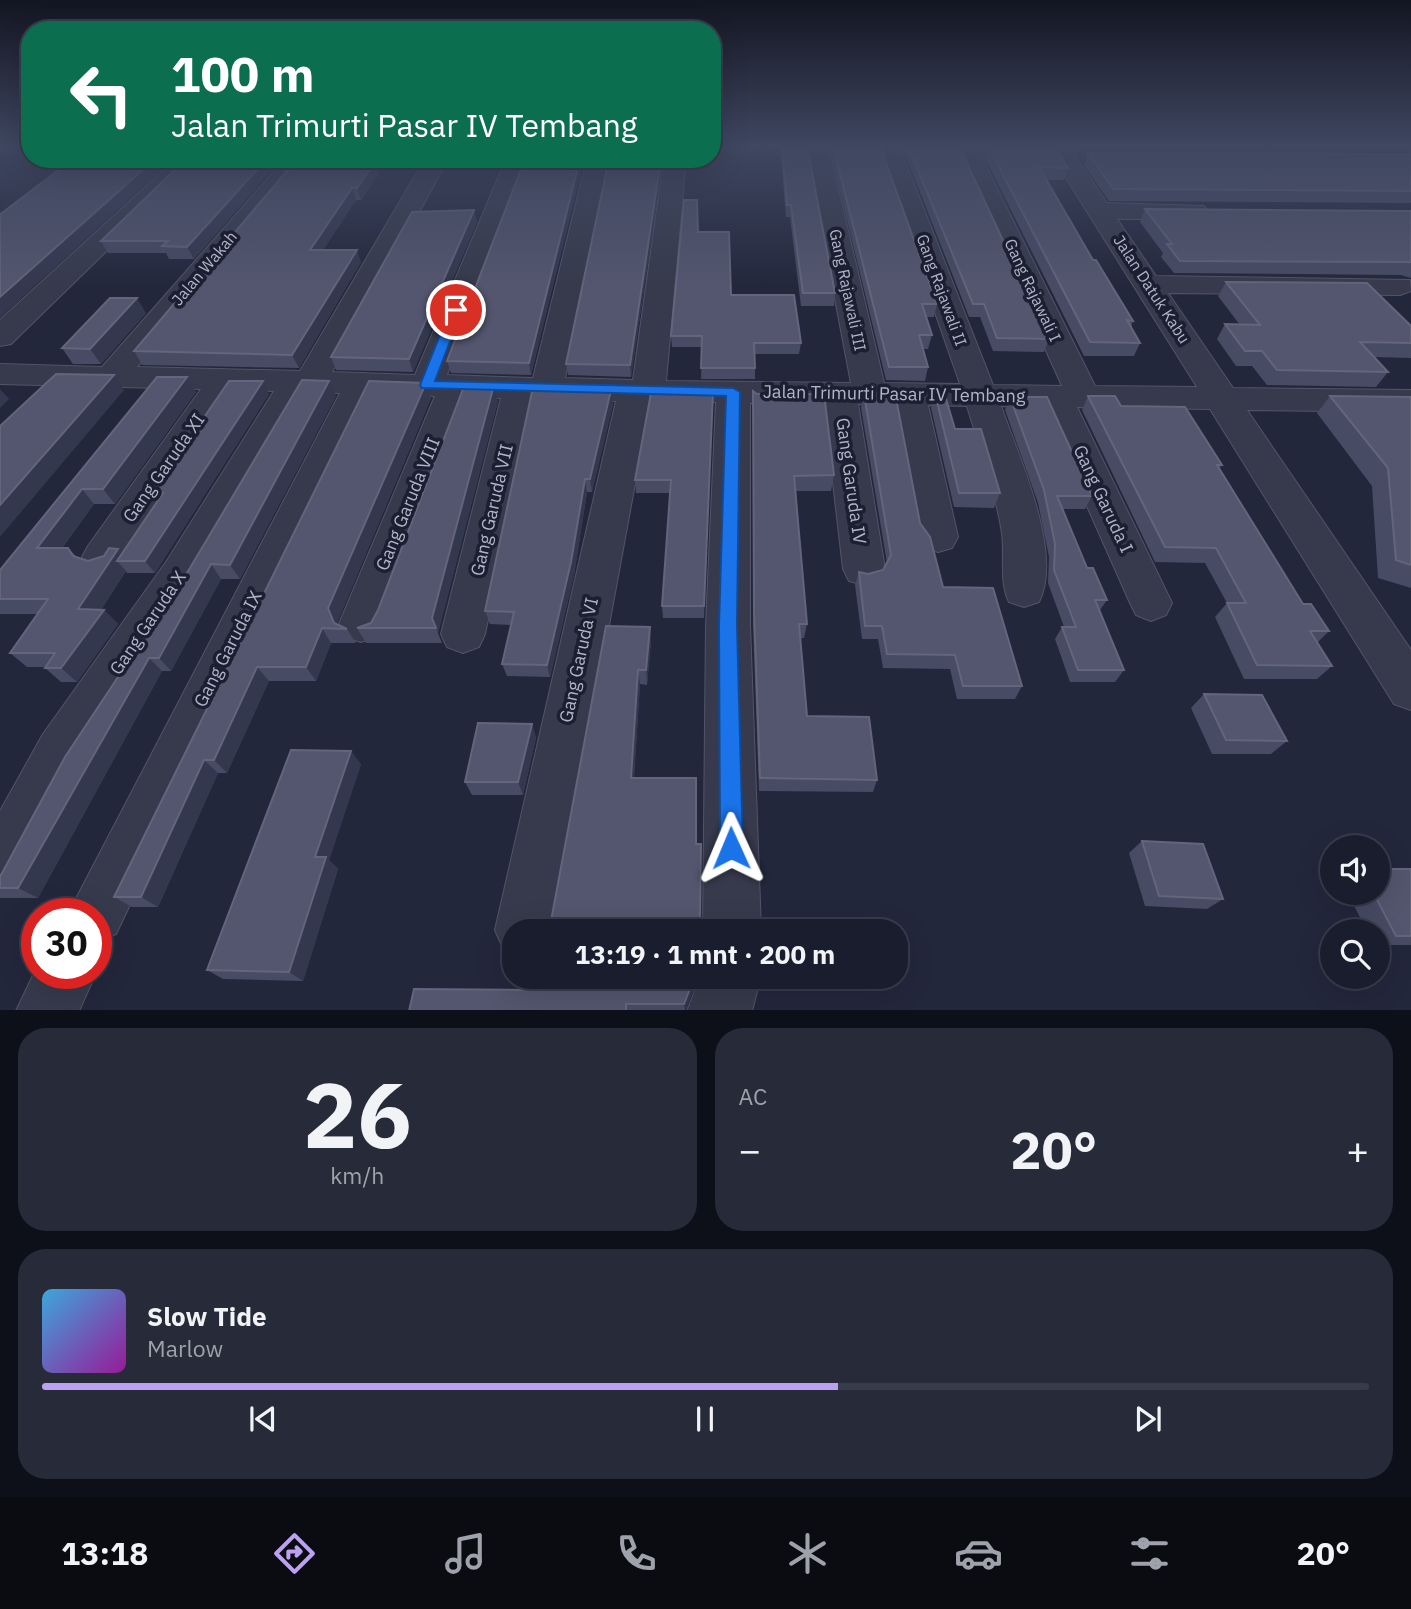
<!DOCTYPE html>
<html lang="id">
<meta charset="utf-8">
<style>
:root{--surface:#1a1d2d;--page:#272a39;--text:#f1f3f6;--muted:#9fa2aa;--line:#383b49;--accent:#bca0f2}
body{margin:0;font-family:"IBM Plex Sans",sans-serif;background:var(--page);color:var(--text);height:100vh;display:flex;flex-direction:column;font-size:26px;white-space:nowrap}
*{box-sizing:border-box;margin:0}
p{font-size:23px;color:var(--muted)}
.icon{flex:none;width:38px;height:38px;fill:none;stroke:currentColor;stroke-width:2;stroke-linecap:round;stroke-linejoin:round}
.map{position:relative;height:1010px;overflow:hidden}
.details{display:flex;flex-direction:column;gap:18px;padding:18px;background:#0e1019;flex:1}
.details>*{flex:none}
.banner{position:absolute;left:21px;top:21px;width:700px;height:147px;border-radius:28px;box-shadow:0 7px 28px #0002,0 0 0 2px var(--line);background:#0b6e4f;color:#fff;overflow:hidden}
.buttons{position:absolute;left:1320px;top:835px;display:grid;gap:14px}
.buttons a{display:grid;place-items:center;width:70px;height:70px;border-radius:50%;background:var(--surface);box-shadow:0 7px 28px #0002,0 0 0 2px var(--line);font-size:35px}
.speed{position:absolute;left:21px;top:898px;display:flex;gap:14px;font-size:35px;font-weight:700;text-align:center}
.speed>*{display:grid;place-content:center;width:91px;height:91px;border-radius:50%;background:var(--surface);box-shadow:0 7px 28px #0002,0 0 0 2px var(--line);line-height:1}
.speed .limit{border:10px solid #d22;background:#fff;color:#111}
.pin{position:absolute;display:grid;place-items:center;width:60px;height:60px;color:#fff;margin:-30px;border:4px solid #fff;border-radius:50%;box-shadow:0 2px 7px #0007}
.me{position:absolute;width:77px;margin:-38px;rotate:359deg;stroke-linejoin:round;filter:drop-shadow(0 0 5px #0008)}
.turn{display:flex;align-items:center;gap:24px;height:147px;padding:0 35px;font-size:32px}
.turn .icon{width:91px;height:91px;stroke-width:2.5}
.turn b{display:block;font-size:49px;line-height:60px}
.big{font-size:52px;font-weight:700;line-height:1.1}
.details .widget{flex:1;display:flex;flex-direction:column;justify-content:center;gap:10px;min-width:0;padding:0 24px;border-radius:28px;background:var(--page)}
.details .dial{align-items:center;gap:0}
.dial b{font-size:91px;line-height:1}
.song{display:flex;align-items:center;gap:21px}
.cover{width:84px;height:84px;border-radius:10px;background:linear-gradient(135deg,hsl(200 70% 55%),hsl(300 70% 35%))}
.played{height:7px;border-radius:4px;background:linear-gradient(90deg,var(--accent) 60%,var(--line) 60%)}
.keys{display:flex;justify-content:space-around;direction:ltr}
.heat{display:flex;justify-content:space-between;align-items:center;font-size:38px;direction:ltr}
.details .tiles{flex:1;display:grid;gap:18px;grid-template-columns:1fr 1fr}
.widget:last-child{grid-column:span 2}
.trip{position:absolute;left:502px;top:919px;width:406px;height:70px;border-radius:28px;background:var(--surface);box-shadow:0 7px 28px #0002,0 0 0 2px var(--line);font-weight:700;line-height:70px;text-align:center}
.menu{display:flex;height:112px;justify-content:space-around;align-items:center;background:#0a0c12;color:var(--muted)}
.menu .icon{width:49px;height:49px}
.menu .active{color:var(--accent)}
.menu b{font-size:32px;color:var(--text)}
.map>svg:first-child{display:block}
.lines{fill:none;stroke-linecap:round;stroke-linejoin:round}
.minor-casing{stroke:#525567;stroke-width:2}
.minor{fill:#363a4c;fill-rule:evenodd}
.wall{fill:#474b64}
.shaded-wall{fill:#34384f}
.building{fill:#53566e;stroke:#62657c;stroke-width:2}
.route{fill:#1a73e8;stroke:#114b97;stroke-width:2}
.labels{text-anchor:middle;stroke-width:7;stroke-linejoin:round;paint-order:stroke}
.far-street-label{font-size:16px;fill:#b2b5c8;stroke:#1c1f31}
.street-label{font-size:18px;fill:#b2b5c8;stroke:#1c1f31}
</style>
<div class="map">
<svg width="1411" height="1011" viewBox="0 0 1411 1011">
<rect width="100%" height="100%" fill="#23273c"/>
<g class="lines">
<defs>
<g id="minor">
<path d="M806 146H828L884 383 960 384 877 146H899L993 385 1062 386 954 146H976L1095 386 1197 387 1046 146H1068L1107 203 1204 206 1208 211 1204 216 1195 219H1117L1156 276 1410 280 1411 291 1400 295 1168 293 1233 388 1411 390V412L1247 410 1411 650V710L1394 704 1210 409 1077 407 1172 603 1166 615 1151 621 1136 615 1130 603 1043 407 1001 406C1018 455 1064 553 1039 602L1024 607 1009 602C999 582 1005 555 1002 533 995 489 979 447 967 406L928 405 958 537 952 548 938 552 924 548 918 537 894 405 858 404 885 569 879 581 864 585 849 581 843 569 824 404 750 403V625L761 931H703L706 625 716 402H650L553 930 514 931V955L504 950 495 930 616 401 534 398 485 634 479 647 463 653 447 647 441 634 501 398 468 397 383 624 377 637 361 642 345 637 339 624 435 396 373 394 116 934 96 942V914H68L340 393 307 392 196 586 79 768 19 884 0 892V811L43 734 166 562 274 391 234 390 116 568 102 573 88 568 82 557 88 546 201 389 0 384V364L102 367 285 159H308L137 367 300 371 425 159H448L332 372 415 375 506 159H528L447 375 533 378 587 159H609L565 378 633 380 664 159H686L666 381 851 383Z"/>
<polygon points="176,159 201,159 11,344 0,346 0,320"/>
<polygon points="37,967 37,973 96,973 79,1011 16,1011"/>
<polygon points="701,976 761,976 752,1011 687,1011"/>
</g>
</defs>
<!-- minor casing -->
<use href="#minor" class="minor-casing"/>
<!-- minor -->
<use href="#minor" class="minor"/>
</g>
<!-- wall -->
<g class="wall">
<polygon points="780,146 807,146 835,293 834,306 801,306 790,217 786,217"/>
<polygon points="829,146 880,146 937,304 934,317 926,317 932,335 928,349 923,349 928,367 925,381 886,380"/>
<polygon points="902,146 959,146 1049,339 1044,352 993,351 980,317 969,317"/>
<polygon points="979,146 1054,146 1068,168 1064,180 1046,180 1093,260 1133,321 1131,327 1140,343 1134,356 1084,356"/>
<polygon points="1254,146 1411,146 1411,147"/>
<polygon points="1088,153 1411,154 1411,203 1109,201 1084,165"/>
<polygon points="186,159 281,159 194,259 169,259 166,253 108,253 101,241"/>
<polygon points="297,159 347,159 345,162 375,162 379,174 361,200 356,200 323,250 361,262 299,368 142,365 134,351"/>
<polygon points="472,159 504,159 499,170 475,170"/>
<polygon points="525,159 584,159 531,375 451,373 447,361"/>
<polygon points="609,159 663,159 631,377 568,375 566,364"/>
<polygon points="1145,209 1411,211 1411,278 1401,275 1174,273 1161,257 1163,253 1140,222"/>
<polygon points="474,210 477,222 413,372 336,370 331,357"/>
<polygon points="698,232 731,295 801,343 799,354 755,354 755,379 701,379 702,347 672,347 671,336"/>
<polygon points="1226,282 1411,326 1411,358 1374,357 1388,372 1376,387 1267,385 1252,366 1236,366 1217,339 1225,324 1240,325 1218,296"/>
<polygon points="146,313 101,364 73,364 62,348"/>
<polygon points="187,377 196,392 115,504 94,504 62,548 68,548 77,557 88,561 122,553 158,500 152,493 269,394 155,573 127,573 126,571 101,610 104,610 118,624 77,682 61,682 45,668 46,667 27,667 10,653 38,614 0,614 0,570"/>
<polygon points="426,383 431,398 337,623 337,625 347,629 356,643 331,643 316,681 269,681 227,773 218,773 158,907 132,907 114,897"/>
<polygon points="611,390 613,404 592,492 587,492 574,575 550,677 507,676 502,664 511,625 490,624 485,611"/>
<polygon points="753,391 834,475 831,491 796,491 807,624 804,638 800,638 807,716 877,780 873,792 759,791 753,625"/>
<polygon points="713,392 704,618 663,618 662,606 670,493 636,493 635,480"/>
<polygon points="935,393 955,429 1000,493 994,508 954,507 931,408"/>
<polygon points="864,394 920,523 943,587 1022,686 1015,699 957,699 950,669 883,668 878,639 862,639 855,585 859,572 868,574 883,570 887,563 861,408"/>
<polygon points="336,396 240,579 221,579 171,671 162,671 38,898 0,898 0,875 1,875 65,757"/>
<polygon points="1088,396 1121,406 1222,465 1219,469 1303,604 1329,631 1317,643 1332,666 1317,679 1244,679 1215,617 1227,603 1205,563 1155,562 1082,410"/>
<polygon points="1330,396 1411,397 1411,588 1378,578 1372,486 1317,413"/>
<polygon points="1010,397 1092,496 1085,509 1063,509 1087,568 1107,600 1100,610 1124,670 1115,682 1070,682 1055,639 1062,627 1064,627 1048,583 1049,557 1038,503 1005,410"/>
<polygon points="498,401 438,633 442,643 366,643 357,628 371,623"/>
<polygon points="606,626 651,642 647,685 640,684 634,778 696,844 700,922 703,931 537,931 551,921"/>
<polygon points="1204,694 1287,741 1271,754 1212,754 1191,708"/>
<polygon points="532,724 536,738 523,795 472,795 465,782"/>
<polygon points="361,764 329,860 338,869 303,981 223,979 207,970"/>
<polygon points="1142,841 1223,899 1207,909 1145,906 1129,853"/>
<polygon points="1411,869 1411,945 1377,945 1377,931 1367,931 1347,892 1377,892"/>
<polygon points="531,976 699,976 685,1011 409,1011 529,990"/>
</g>
<!-- shaded-wall -->
<g class="shaded-wall">
<polygon points="155,159 173,159 0,318 0,297"/>
<polygon points="267,159 281,159 194,259 187,247"/>
<polygon points="334,159 347,159 336,174 332,162"/>
<polygon points="497,159 504,159 499,170"/>
<polygon points="580,159 584,159 531,375 529,363"/>
<polygon points="661,159 663,159 631,377 630,365"/>
<polygon points="375,162 379,174 361,200 357,188"/>
<polygon points="352,188 356,200 315,262 310,250"/>
<polygon points="474,210 477,222 413,372 409,359"/>
<polygon points="357,250 361,262 299,368 292,355"/>
<polygon points="137,298 146,313 101,364 90,349"/>
<polygon points="114,375 124,390 0,537 0,505"/>
<polygon points="187,377 196,392 115,504 103,489"/>
<polygon points="263,381 269,394 155,573 145,561"/>
<polygon points="329,381 336,396 240,579 230,565"/>
<polygon points="426,383 431,398 337,623 339,628 334,623 328,608"/>
<polygon points="494,385 498,401 438,633 442,643 432,618"/>
<polygon points="0,389 9,399 0,408"/>
<polygon points="611,390 613,404 592,492 590,479"/>
<polygon points="585,479 587,492 574,575 550,677 547,665"/>
<polygon points="82,489 94,504 51,562 37,548"/>
<polygon points="118,549 129,561 117,561 126,571 92,624 78,609"/>
<polygon points="211,564 221,579 171,671 159,658"/>
<polygon points="104,610 118,624 77,682 61,668"/>
<polygon points="650,627 651,642 647,685 646,670"/>
<polygon points="322,628 331,643 316,681 306,667"/>
<polygon points="149,658 162,671 38,898 18,888"/>
<polygon points="257,667 269,681 227,773 214,760"/>
<polygon points="638,670 640,684 633,791 631,778"/>
<polygon points="532,724 536,738 523,795 518,782"/>
<polygon points="351,751 361,764 329,860 338,869 303,981 289,972 315,857"/>
<polygon points="204,760 218,773 158,907 141,897"/>
<polygon points="695,976 699,976 685,1011 684,1004"/>
</g>
<!-- building -->
<g class="building">
<polygon points="782,146 807,146 835,293 803,293 791,205 787,205"/>
<polygon points="833,146 880,146 937,304 922,304 932,335 919,335 928,367 889,367"/>
<polygon points="908,146 959,146 1049,339 997,338 984,304 973,304"/>
<polygon points="988,146 1054,146 1068,168 1039,167 1093,260 1096,260 1133,321 1127,320 1140,343 1090,342"/>
<polygon points="1088,153 1411,154 1411,191 1113,189"/>
<polygon points="73,159 155,159 0,297 0,214 2,213"/>
<polygon points="186,159 267,159 187,247 162,246 168,241 101,241"/>
<polygon points="297,159 334,159 332,162 375,162 357,188 352,188 310,250 357,250 292,355 134,351"/>
<polygon points="525,159 580,159 529,363 447,361"/>
<polygon points="609,159 661,159 630,365 566,364"/>
<polygon points="684,200 697,200 698,232 729,232 731,295 794,295 801,343 754,343 755,368 701,368 702,336 671,336"/>
<polygon points="1145,209 1411,211 1411,262 1180,261 1167,244 1172,244"/>
<polygon points="474,210 409,359 331,357 412,212"/>
<polygon points="1226,282 1367,283 1411,326 1411,343 1360,342 1388,372 1277,370 1262,351 1245,351 1225,324 1260,325"/>
<polygon points="110,298 137,298 90,349 62,348"/>
<polygon points="56,374 114,375 0,505 0,426"/>
<polygon points="157,377 187,377 103,489 82,489 37,548 68,548 73,556 88,561 104,556 109,548 118,549 78,609 104,610 61,668 45,668 55,653 10,653 48,599 0,599 0,570"/>
<polygon points="302,380 329,381 230,565 211,564 159,658 149,658 18,888 0,888 0,875 1,875 65,757 187,573"/>
<polygon points="229,381 263,381 145,561 117,561 163,493 152,493"/>
<polygon points="369,381 426,383 328,608 334,623 347,629 322,628 306,667 257,667 214,760 204,760 141,897 114,897"/>
<polygon points="465,384 494,385 432,618 436,628 357,628 371,623 378,610"/>
<polygon points="533,387 611,390 590,479 585,479 571,562 547,665 502,664 514,612 485,611"/>
<polygon points="753,391 757,394 824,394 834,475 794,476 807,624 799,624 807,716 869,717 877,780 760,778 754,611"/>
<polygon points="713,392 704,606 662,606 671,480 635,480 651,393"/>
<polygon points="895,393 920,523 930,537 943,587 993,588 1022,686 963,686 955,655 887,654 882,626 865,626 859,572 868,574 883,570 891,555 864,394"/>
<polygon points="935,393 938,399 946,399 955,429 981,429 1000,493 959,493"/>
<polygon points="1088,396 1115,396 1121,406 1185,407 1222,465 1217,465 1303,604 1311,604 1329,631 1310,631 1332,666 1257,665 1227,603 1246,603 1216,548 1165,547"/>
<polygon points="1330,396 1411,397 1411,565 1396,560 1388,468"/>
<polygon points="1010,397 1047,397 1092,496 1057,496 1087,568 1093,568 1107,600 1095,600 1124,670 1078,670 1062,627 1076,627 1054,570 1055,544 1044,490"/>
<polygon points="606,626 650,627 646,670 638,670 631,778 696,778 696,844 701,844 700,921 703,928 700,928 700,931 537,931 538,923 551,921"/>
<polygon points="1204,694 1262,695 1287,741 1226,740"/>
<polygon points="478,723 532,724 518,782 465,782"/>
<polygon points="291,750 351,751 315,857 326,857 289,972 207,970"/>
<polygon points="1142,841 1203,844 1223,899 1159,896"/>
<polygon points="1377,869 1411,869 1411,936 1396,936 1373,892 1377,892"/>
<polygon points="531,976 695,976 684,1004 626,1004 626,1011 409,1011 414,989 529,990"/>
</g>
<!-- sky -->
<linearGradient id="sky" x2="0" y2="1"><stop stop-color="#131521"/><stop offset="0.51" stop-color="#3f4761"/><stop offset="1" stop-color="#3f4761" stop-opacity="0"/></linearGradient>
<rect width="1411" height="287" fill="url(#sky)"/>
<!-- route -->
<polygon class="route" points="456,307 462,310 435,381 733,388 740,392 737,625 743,848 739,855 731,859 723,855 720,848 719,625 726,396 422,388 420,385 450,310"/>
<g class="labels">
<!-- far-street labels -->
<g class="far-street-label">
<text transform="translate(204 268) rotate(-50)" y="6">Jalan Wakah</text>
<text transform="translate(1152 289) rotate(57)" y="6">Jalan Datuk Kabu</text>
<text transform="translate(848 290) rotate(78)" y="6">Gang Rajawali III</text>
<text transform="translate(942 290) rotate(70)" y="6">Gang Rajawali II</text>
<text transform="translate(1033 290) rotate(65)" y="6">Gang Rajawali I</text>
</g>
<!-- street labels -->
<g class="street-label">
<text transform="translate(894 394) rotate(1)" y="6">Jalan Trimurti Pasar IV Tembang</text>
<text transform="translate(164 468) rotate(-55)" y="6">Gang Garuda XI</text>
<text transform="translate(851 481) rotate(82)" y="6">Gang Garuda IV</text>
<text transform="translate(1103 499) rotate(65)" y="6">Gang Garuda I</text>
<text transform="translate(408 504) rotate(-68)" y="6">Gang Garuda VIII</text>
<text transform="translate(492 510) rotate(-77)" y="6">Gang Garuda VII</text>
<text transform="translate(148 623) rotate(-56)" y="6">Gang Garuda X</text>
<text transform="translate(228 649) rotate(-63)" y="6">Gang Garuda IX</text>
<text transform="translate(579 660) rotate(-78)" y="6">Gang Garuda VI</text>
</g>
</g>
</svg>
<div class="buttons">
<a><svg class="icon" aria-label="sound" viewBox="0 0 24 24"><path d="M4 9h4l5-4v14l-5-4H4zM17 9q2 3 0 6"/></svg></a>
<a><svg class="icon" aria-label="search" viewBox="0 0 24 24"><circle cx="10" cy="10" r="6"/><path d="M15 15l6 6"/></svg></a>
</div>
<div class="speed"><div class="limit">30</div></div>
<div class="pin" style="left:456px;top:310px;background:#d93025"><svg class="icon" aria-label="arrive" viewBox="0 0 24 24"><path d="M6 21V4h12l-3 4 3 4H6"/></svg></div>
<svg class="me" style="left:731px;top:848px" viewBox="-20 -20 40 40"><path d="M0-17L14 15 0 8-14 15z" fill="#1a73e8" stroke="#fff" stroke-width="4"/></svg>
<div class="trip">13:19 · 1 mnt · 200 m</div>
<div class="banner">
<div class="turn"><svg class="icon" aria-label="left" viewBox="0 0 24 24"><path d="M17 20v-9H6M10 6l-5 5 5 5"/></svg><div><b>100 m</b>Jalan Trimurti Pasar IV Tembang</div></div>
</div>
</div>
<section class="details">
<div class="tiles">
<div class="widget dial"><b>26</b><p>km/h</p></div>
<div class="widget"><p>AC</p>
<div class="heat"><a>−</a><b class="big">20°</b><a>+</a></div>
</div>
<div class="widget">
<div class="song"><i class="cover"></i><div><b>Slow Tide</b><p>Marlow</p></div></div>
<div class="played"></div>
<div class="keys"><svg class="icon" aria-label="previous" viewBox="0 0 24 24"><path d="M18 5L8 12l10 7zM5 5v14"/></svg><svg class="icon" aria-label="pause" viewBox="0 0 24 24"><path d="M8 5v14M16 5v14"/></svg><svg class="icon" aria-label="next" viewBox="0 0 24 24"><path d="M6 5l10 7-10 7zM19 5v14"/></svg></div>
</div>
</div>
</section>
<nav class="menu">
<b>13:18</b>
<svg class="icon active" aria-label="directions" viewBox="0 0 24 24"><path d="M12 3l9 9-9 9-9-9zM9 14v-3h6M13 9l2 2-2 2"/></svg>
<svg class="icon" aria-label="music" viewBox="0 0 24 24"><path d="M9 18V5l10-2v13"/><circle cx="6" cy="18" r="3"/><circle cx="16" cy="16" r="3"/></svg>
<svg class="icon" aria-label="phone" viewBox="0 0 24 24"><path d="M5 4h4l2 5-3 2q2 4 5 5l2-3 5 2v4C11 20 4 13 5 4z"/></svg>
<svg class="icon" aria-label="climate" viewBox="0 0 24 24"><path d="M12 3v18M4 7l16 10M4 17L20 7"/></svg>
<svg class="icon" aria-label="car" viewBox="0 0 24 24"><path d="M5 17H2v-5l4-1 3-4h7l3 4 3 1v5h-3M9 17h6M6 11h13"/><circle cx="7" cy="17" r="2"/><circle cx="17" cy="17" r="2"/></svg>
<svg class="icon" aria-label="filters" viewBox="0 0 24 24"><path d="M4 7h16M4 17h16"/><circle cx="9" cy="7" r="2"/><circle cx="15" cy="17" r="2"/></svg>
<b>20°</b>
</nav>
